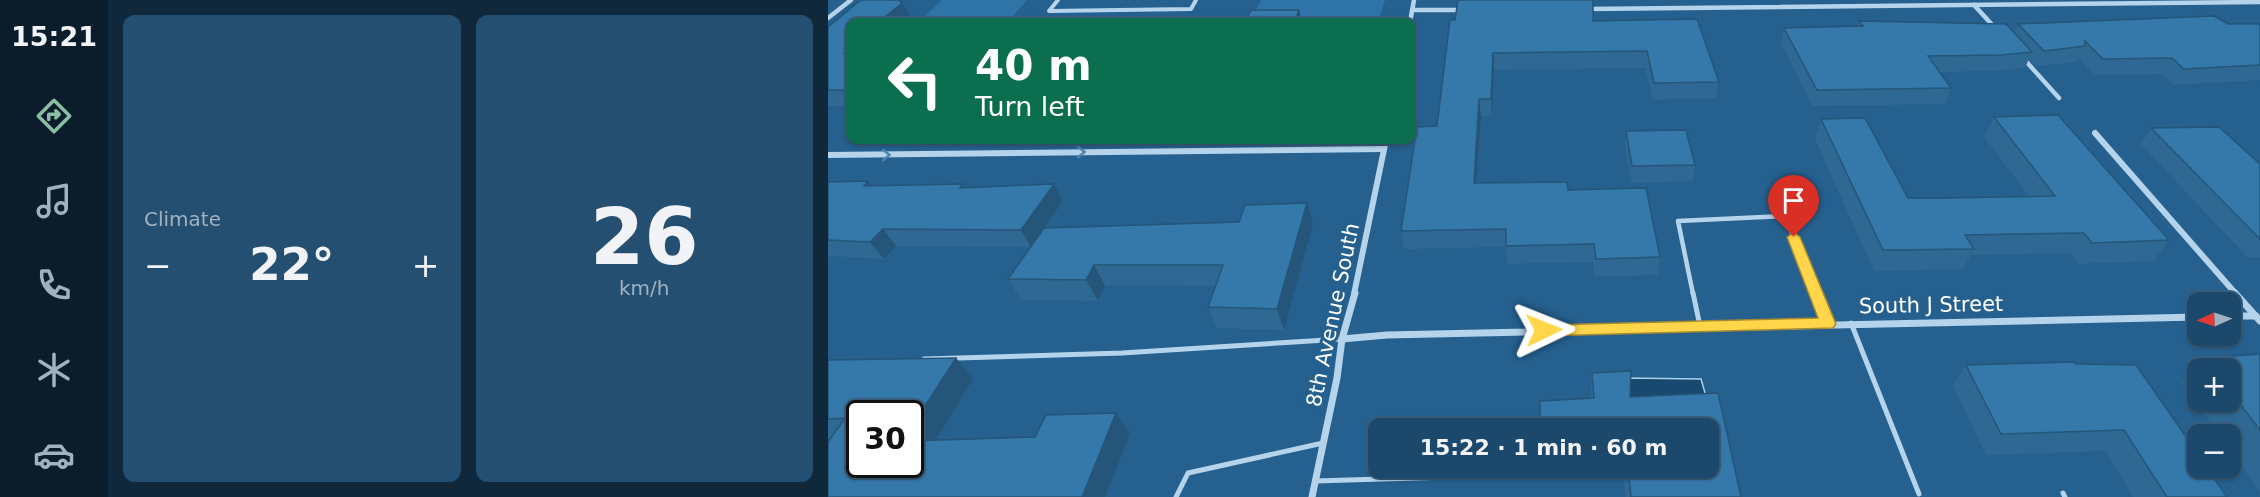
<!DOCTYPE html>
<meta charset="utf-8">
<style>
:root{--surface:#1c486b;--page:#254f71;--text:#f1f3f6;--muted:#a0b2c1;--line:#3a607e;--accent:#8abfa5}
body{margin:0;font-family:"DejaVu Sans",sans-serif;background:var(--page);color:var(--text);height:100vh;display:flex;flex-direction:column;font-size:22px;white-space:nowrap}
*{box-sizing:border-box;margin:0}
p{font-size:20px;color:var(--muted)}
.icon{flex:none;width:33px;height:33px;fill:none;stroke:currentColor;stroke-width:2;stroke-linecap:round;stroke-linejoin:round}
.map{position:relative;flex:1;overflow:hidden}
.side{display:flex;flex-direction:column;gap:15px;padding:15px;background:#0f283b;width:720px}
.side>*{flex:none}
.banner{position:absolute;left:18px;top:18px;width:570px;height:126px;border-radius:12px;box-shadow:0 2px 4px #0004,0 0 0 2px var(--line);background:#0b6e4f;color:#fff;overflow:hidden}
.needle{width:39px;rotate:267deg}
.controls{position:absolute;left:1359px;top:292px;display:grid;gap:12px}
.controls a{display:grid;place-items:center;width:54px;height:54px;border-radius:12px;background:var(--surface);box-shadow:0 2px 4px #0004,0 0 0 2px var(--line);font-size:30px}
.speed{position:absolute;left:18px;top:400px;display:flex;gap:12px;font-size:30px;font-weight:700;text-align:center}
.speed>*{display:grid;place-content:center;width:78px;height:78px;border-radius:50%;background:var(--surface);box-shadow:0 2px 4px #0004,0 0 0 2px var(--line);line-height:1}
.speed .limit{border:3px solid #111;border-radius:9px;background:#fff;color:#111}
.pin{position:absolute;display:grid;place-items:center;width:51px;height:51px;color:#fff;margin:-62px -26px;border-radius:50% 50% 50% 0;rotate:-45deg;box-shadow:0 0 6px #0007}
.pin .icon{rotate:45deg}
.me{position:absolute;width:66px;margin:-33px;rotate:88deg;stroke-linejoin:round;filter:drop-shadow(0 0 4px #0008)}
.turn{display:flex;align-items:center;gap:21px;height:126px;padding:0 30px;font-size:27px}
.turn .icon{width:78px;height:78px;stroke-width:2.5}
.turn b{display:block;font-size:42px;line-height:51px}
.big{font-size:45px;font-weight:800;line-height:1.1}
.side .card{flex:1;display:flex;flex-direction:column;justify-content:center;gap:9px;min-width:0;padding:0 21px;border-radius:12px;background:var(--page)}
.side .dial{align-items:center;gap:0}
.dial b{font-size:78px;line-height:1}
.heat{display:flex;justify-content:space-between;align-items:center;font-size:33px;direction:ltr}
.side .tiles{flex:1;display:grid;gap:15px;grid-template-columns:repeat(2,1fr)}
.trip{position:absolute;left:540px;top:418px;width:351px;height:60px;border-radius:12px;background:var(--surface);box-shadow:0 2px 4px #0004,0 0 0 2px var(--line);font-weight:800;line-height:60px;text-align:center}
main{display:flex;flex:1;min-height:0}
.tab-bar{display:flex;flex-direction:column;width:108px;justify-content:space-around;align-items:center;background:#0b1d2b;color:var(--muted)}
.tab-bar .icon{width:42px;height:42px}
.tab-bar .on{color:var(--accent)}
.tab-bar b{font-size:27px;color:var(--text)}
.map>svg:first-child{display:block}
.green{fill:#2f74a7}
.water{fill:#1a496f;stroke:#a9d1ec;stroke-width:1.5}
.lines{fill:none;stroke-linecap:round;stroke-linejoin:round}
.service-far2{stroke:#b5d4eb;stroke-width:4}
.service-far1{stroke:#b5d4eb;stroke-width:4.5}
.service{stroke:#b5d4eb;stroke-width:5}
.minor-far2{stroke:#b5d4eb;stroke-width:4.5}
.minor-far1{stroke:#b5d4eb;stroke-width:6}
.minor{stroke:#b5d4eb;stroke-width:7}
.wall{fill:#2e6893;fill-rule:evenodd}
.shaded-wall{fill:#255578}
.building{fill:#3579ab;stroke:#255578;stroke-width:1.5}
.oneway{stroke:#5083ab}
.route{fill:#ffd54a;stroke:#a68a30;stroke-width:1.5}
.labels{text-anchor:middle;stroke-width:6;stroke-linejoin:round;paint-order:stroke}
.street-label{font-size:21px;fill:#fff;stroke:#25608f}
</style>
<main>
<nav class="tab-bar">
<b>15:21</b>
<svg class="icon on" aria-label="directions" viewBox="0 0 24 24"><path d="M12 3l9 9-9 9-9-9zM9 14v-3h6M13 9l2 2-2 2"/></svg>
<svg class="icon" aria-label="music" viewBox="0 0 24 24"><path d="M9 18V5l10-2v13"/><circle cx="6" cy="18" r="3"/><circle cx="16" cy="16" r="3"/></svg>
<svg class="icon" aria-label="phone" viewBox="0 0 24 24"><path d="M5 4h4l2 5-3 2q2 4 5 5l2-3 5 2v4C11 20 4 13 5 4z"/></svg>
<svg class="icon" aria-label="climate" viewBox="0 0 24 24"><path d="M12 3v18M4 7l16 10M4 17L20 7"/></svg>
<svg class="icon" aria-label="car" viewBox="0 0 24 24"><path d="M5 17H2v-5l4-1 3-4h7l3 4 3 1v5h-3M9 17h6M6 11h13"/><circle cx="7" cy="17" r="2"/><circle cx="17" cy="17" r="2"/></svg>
</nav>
<section class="side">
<div class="tiles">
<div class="card"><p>Climate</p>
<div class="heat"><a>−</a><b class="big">22°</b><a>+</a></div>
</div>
<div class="card dial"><b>26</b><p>km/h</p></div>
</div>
</section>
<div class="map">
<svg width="1432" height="497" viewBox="0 0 1432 497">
<rect width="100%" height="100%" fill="#25608f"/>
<!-- green -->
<g class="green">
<polygon points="114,0 199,0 185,16 93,20"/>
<polygon points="433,0 557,0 552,16 423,19"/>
</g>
<!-- water -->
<polygon class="water" points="796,378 873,379 884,417 803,421"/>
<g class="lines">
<!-- service-far2 -->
<polyline class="service-far2" points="230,0 221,11 363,9 368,0"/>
<!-- service-far1 -->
<polyline class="service-far1" points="865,294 850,221 957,216 988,294"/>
<!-- service -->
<g class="service">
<polyline points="865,293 872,326"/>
<polyline points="988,293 1000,324"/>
<polyline points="1023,323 1091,494"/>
<polyline points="96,359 294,353 514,339"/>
<polyline points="487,481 758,473"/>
<polyline points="1235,493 1237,497"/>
<polyline points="348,497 360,473 495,443"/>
</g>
<!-- minor-far2 -->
<g class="minor-far2">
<polyline points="1146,5 1168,29"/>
<polyline points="758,9 1432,2"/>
<polyline points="584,10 634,10"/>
<polyline points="0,18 23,0"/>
<polyline points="582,22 586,0"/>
<polyline points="1195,58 1231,98"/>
</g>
<!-- minor-far1 -->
<g class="minor-far1">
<polyline points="1267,133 1408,294"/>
<polyline points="0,155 556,149"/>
<polyline points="526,294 558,140"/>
</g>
<!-- minor -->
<g class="minor">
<polyline points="1407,293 1432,321"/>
<polyline points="1402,316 1428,316"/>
<polyline points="514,339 559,335 1370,317"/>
<polyline points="484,497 509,378 514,339 527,293"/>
</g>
</g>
<!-- wall -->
<g class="wall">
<polygon points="33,0 71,0 83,18 78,22 22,22 22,106 0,106 0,27"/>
<polygon points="627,20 765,21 891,82 888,98 825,100 817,68 666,70 664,116 653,116 648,183 740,190 832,257 830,275 766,277 765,262 679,264 678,247 576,249 573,231 609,126"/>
<polygon points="1031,21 1186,33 1190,24 1432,24 1432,80 1346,85 1334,74 1267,75 1251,59 1249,62 1208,66 1201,59 1197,68 1166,71 1111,72 1123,88 1117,104 984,106 953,43 956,28 1030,26"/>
<polygon points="1166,117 1341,240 1326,261 1251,264 1243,253 1143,255 1135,269 1046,271 987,139 993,119 1080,198 1201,196 1156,137"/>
<polygon points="1323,128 1432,164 1432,257 1419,257 1313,144"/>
<polygon points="798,131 867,165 865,181 803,183 797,147"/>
<polygon points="40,181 44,186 137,188 226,184 235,201 217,228 411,222 479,203 485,224 456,330 389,328 380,307 387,286 277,285 270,301 193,300 180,279 203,247 68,246 56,259 3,256 0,259 0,182"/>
<path d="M1432 354V492L1402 450V435H1392L1354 383 1377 358ZM1370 369H1402V402H1370Z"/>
<polygon points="128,358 145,379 108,440 302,434 277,497 0,497 2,439 0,439 0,360"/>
<polygon points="1248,364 1399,497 1305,497 1278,451 1158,455 1125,386 1138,365"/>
<polygon points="803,371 802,397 890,393 913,497 797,497 795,468 880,468 880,429 712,429 712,401 762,398 764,373"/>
</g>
<!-- shaded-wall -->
<g class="shaded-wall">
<polygon points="74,3 83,18 78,22 51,22"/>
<polygon points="471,10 474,22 466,22"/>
<polygon points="22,48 22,63 16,53"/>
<polygon points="665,53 666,70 664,116 663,99"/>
<polygon points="651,99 653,116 647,200 646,183"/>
<polygon points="40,181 53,198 36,186"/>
<polygon points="226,184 235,201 203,247 193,230"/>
<polygon points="479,203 485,224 456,330 449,309"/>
<polygon points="55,229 68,246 56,259 42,242"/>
<polygon points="266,265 277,285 270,301 258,280"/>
<polygon points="128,358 145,379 95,461 82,449 82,429"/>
<polygon points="288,413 302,434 277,497 254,497"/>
</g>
<!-- building -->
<g class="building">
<polygon points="33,0 71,0 74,3 51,22 22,22 22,48 16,53 22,53 22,90 0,90 0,27"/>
<polygon points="630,0 765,0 765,21 869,19 891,82 826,83 819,51 665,53 663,99 651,99 646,183 739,182 740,190 818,188 832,257 768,259 766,244 678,246 678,229 573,231 589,127 609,126 622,20 627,20"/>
<polygon points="423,10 471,10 466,22 417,22"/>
<polygon points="1386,16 1400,24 1432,24 1432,65 1356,69 1344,58 1275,59 1257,41 1257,46 1216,51 1190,24"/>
<polygon points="1031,21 1178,24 1204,52 1173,55 1100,56 1123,88 989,90 956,28 1035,26"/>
<polygon points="1230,115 1341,240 1264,243 1256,233 1137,235 1146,249 1055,250 993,119 1037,118 1080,198 1116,198 1227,196 1166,117"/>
<polygon points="1391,127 1432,164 1432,239 1323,128"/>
<polygon points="858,130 867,165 804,166 798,131"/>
<polygon points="40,181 36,186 135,184 132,188 226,184 193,230 55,229 42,242 0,240 0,182"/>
<polygon points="479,203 449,309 380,307 395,265 266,265 258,280 180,279 216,228 411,222 417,205"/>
<polygon points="1432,354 1432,430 1402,391 1402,369 1385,369 1377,358"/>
<polygon points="128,358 82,429 82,414 32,414 32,465 82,465 82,441 207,437 218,415 288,413 254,497 0,497 0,442 17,418 0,419 0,360"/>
<polygon points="1246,362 1248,364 1308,365 1370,454 1370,468 1379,468 1399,497 1339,497 1296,430 1173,434 1138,365"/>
<polygon points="803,371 802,397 890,393 913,497 803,497 800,468 880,468 880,429 796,429 712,426 712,401 766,398 764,373"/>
</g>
<!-- one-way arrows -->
<defs><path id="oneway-chevron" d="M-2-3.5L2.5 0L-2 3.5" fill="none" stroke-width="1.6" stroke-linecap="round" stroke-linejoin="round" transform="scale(1.5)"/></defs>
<g class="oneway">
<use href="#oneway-chevron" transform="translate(253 152) rotate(-1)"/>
<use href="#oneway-chevron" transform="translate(58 155) rotate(-1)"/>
</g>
<!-- route -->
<polygon class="route" points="966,232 972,237 1008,324 1005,328 716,336 710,334 708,330 710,326 716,325 990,318 959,237"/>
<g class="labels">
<!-- street labels -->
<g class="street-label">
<text transform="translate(1103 305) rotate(-1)" y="7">South J Street</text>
<text transform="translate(505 315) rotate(-78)" y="7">8th Avenue South</text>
</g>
</g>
</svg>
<div class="controls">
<a><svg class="needle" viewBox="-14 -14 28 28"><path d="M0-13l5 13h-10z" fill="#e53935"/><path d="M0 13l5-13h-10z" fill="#a0b2c1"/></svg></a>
<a>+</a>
<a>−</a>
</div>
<div class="speed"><div class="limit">30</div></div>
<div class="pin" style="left:966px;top:237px;background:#d93025"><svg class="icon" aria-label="arrive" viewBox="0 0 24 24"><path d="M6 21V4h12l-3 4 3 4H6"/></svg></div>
<svg class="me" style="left:716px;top:330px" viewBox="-20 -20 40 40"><path d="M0-17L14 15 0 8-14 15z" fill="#ffd54a" stroke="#fff" stroke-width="4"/></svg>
<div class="trip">15:22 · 1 min · 60 m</div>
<div class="banner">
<div class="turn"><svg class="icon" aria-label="left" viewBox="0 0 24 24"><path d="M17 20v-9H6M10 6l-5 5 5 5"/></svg><div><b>40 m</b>Turn left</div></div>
</div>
</div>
</main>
